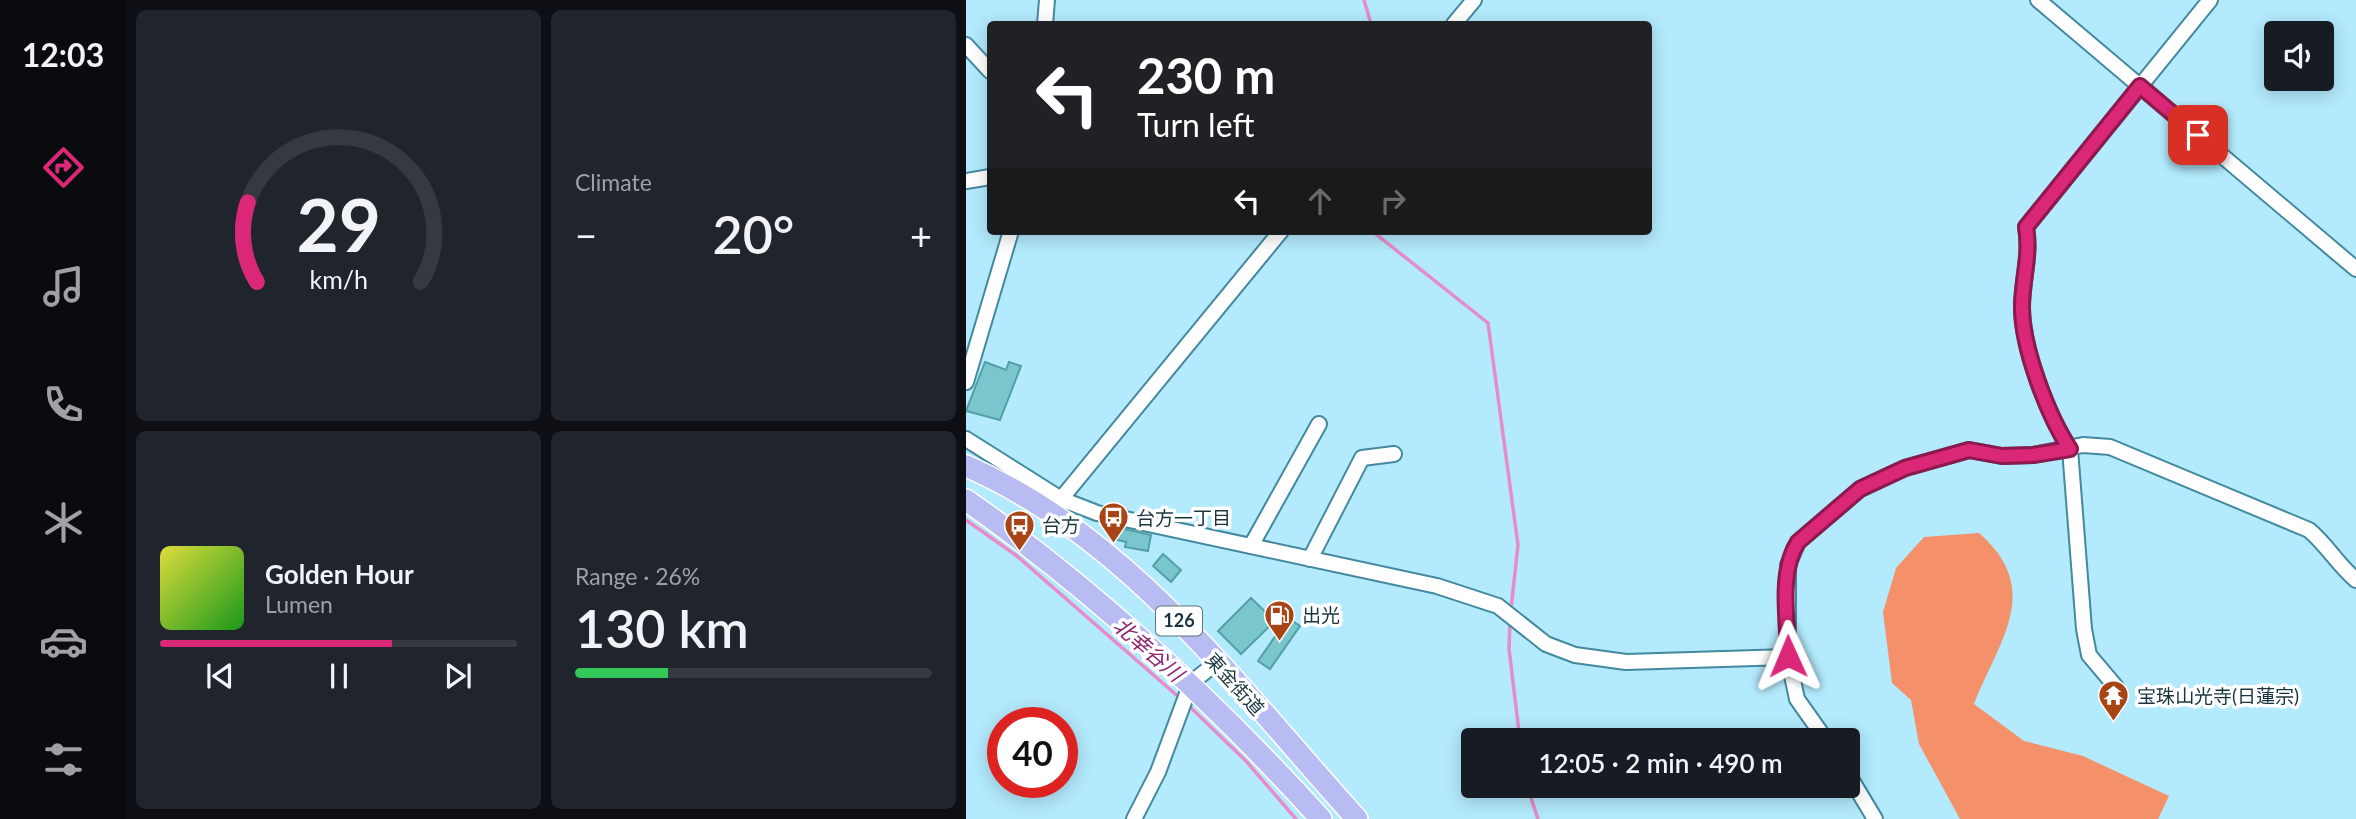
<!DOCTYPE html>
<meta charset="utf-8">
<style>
:root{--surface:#171b24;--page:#20242c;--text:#f1f3f6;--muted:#9ea1a6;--line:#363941;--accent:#db2777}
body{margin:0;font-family:Lato,"Noto Sans JP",sans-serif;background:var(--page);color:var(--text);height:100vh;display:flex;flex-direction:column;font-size:26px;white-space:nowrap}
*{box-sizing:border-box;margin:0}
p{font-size:23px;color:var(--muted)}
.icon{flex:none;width:38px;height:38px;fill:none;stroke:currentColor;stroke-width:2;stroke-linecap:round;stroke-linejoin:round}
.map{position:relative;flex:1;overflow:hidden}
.details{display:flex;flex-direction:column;gap:10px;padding:10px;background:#0d0f14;width:840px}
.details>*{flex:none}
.guide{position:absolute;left:21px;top:21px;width:665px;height:214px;border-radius:7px;box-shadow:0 4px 18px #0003;background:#202124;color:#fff;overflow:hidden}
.fabs{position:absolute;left:1298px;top:21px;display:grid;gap:14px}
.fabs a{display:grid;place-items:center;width:70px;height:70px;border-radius:7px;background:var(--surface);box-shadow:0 4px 18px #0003;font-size:35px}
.speed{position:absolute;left:21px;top:707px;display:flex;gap:14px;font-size:35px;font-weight:700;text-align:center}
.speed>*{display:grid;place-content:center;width:91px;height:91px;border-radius:50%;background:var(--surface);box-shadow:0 4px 18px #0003;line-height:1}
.speed .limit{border:10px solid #d22;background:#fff;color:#111}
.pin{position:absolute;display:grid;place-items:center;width:60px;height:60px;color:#fff;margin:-30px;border-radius:14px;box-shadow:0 4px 10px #0006}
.me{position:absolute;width:77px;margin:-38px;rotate:359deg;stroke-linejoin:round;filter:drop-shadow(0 0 5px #0008)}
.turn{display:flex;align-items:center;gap:24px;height:147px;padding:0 35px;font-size:32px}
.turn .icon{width:91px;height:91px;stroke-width:2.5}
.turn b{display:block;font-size:49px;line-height:60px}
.lanes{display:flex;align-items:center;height:66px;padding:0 35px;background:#0003;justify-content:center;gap:35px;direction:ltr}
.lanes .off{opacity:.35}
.big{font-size:52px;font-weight:600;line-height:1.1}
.details .tile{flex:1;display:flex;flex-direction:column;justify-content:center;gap:10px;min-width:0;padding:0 24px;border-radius:10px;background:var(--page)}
.details .dial{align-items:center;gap:0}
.dial svg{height:182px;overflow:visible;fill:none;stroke:var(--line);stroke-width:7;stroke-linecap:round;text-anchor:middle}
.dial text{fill:var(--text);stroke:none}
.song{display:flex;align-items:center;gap:21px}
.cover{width:84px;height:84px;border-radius:10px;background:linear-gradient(135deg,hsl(60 70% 55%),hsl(120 70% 35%))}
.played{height:7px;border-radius:4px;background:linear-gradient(90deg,var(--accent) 65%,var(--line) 65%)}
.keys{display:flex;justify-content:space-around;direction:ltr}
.heat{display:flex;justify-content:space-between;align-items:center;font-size:38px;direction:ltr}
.charge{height:10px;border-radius:5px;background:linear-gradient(90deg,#34c759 26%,var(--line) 0)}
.details .tiles{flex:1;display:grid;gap:10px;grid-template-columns:repeat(2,1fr)}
.trip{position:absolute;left:495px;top:728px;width:399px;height:70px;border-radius:7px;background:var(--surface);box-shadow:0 4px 18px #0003;font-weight:600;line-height:70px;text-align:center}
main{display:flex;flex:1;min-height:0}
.tab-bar{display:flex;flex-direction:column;width:126px;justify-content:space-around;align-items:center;background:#090b0e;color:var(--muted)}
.tab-bar .icon{width:49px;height:49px}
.tab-bar .on{color:var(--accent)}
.tab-bar b{font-size:32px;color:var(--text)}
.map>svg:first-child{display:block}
.forest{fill:#f4916b}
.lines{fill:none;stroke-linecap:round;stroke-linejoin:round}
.stream{stroke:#e68cc7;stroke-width:3.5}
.building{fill:#79c7cd;stroke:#52a0a6;stroke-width:2}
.minor-casing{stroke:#43899f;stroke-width:18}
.highway-casing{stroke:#fff;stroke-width:24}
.minor{stroke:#fff;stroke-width:14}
.highway{stroke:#b9bcf2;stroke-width:21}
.route-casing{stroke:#8e194d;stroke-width:18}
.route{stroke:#db2777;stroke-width:12}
.labels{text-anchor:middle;stroke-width:7;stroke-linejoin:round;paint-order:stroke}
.shield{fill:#fff;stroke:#5d7279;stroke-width:2}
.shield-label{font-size:18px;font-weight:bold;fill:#18353f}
.poi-label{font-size:19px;fill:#18353f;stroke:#fff;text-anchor:start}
.street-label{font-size:19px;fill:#18353f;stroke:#fff}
.water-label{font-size:21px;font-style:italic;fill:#8d2470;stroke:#fff}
</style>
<main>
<nav class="tab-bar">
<b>12:03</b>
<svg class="icon on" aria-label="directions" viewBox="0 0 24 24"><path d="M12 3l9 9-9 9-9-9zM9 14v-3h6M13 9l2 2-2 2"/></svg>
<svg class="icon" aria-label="music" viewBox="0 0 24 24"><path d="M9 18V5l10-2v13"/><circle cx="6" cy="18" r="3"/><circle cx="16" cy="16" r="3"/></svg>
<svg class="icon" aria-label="phone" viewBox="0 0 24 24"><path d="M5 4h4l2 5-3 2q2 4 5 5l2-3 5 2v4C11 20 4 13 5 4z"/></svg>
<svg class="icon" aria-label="climate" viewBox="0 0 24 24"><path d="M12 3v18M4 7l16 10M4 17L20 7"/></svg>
<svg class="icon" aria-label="car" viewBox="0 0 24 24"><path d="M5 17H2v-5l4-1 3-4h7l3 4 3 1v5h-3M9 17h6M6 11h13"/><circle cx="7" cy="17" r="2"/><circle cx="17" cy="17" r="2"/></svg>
<svg class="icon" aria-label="filters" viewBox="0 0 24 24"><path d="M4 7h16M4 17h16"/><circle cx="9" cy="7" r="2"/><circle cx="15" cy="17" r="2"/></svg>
</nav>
<section class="details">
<div class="tiles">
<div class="tile dial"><svg viewBox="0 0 100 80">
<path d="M14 69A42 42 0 1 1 86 69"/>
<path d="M14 69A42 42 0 0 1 10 34" stroke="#db2777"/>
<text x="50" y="56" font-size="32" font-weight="700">29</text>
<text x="50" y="72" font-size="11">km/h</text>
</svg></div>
<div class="tile"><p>Climate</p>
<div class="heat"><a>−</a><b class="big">20°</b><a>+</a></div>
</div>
<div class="tile">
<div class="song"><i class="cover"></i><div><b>Golden Hour</b><p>Lumen</p></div></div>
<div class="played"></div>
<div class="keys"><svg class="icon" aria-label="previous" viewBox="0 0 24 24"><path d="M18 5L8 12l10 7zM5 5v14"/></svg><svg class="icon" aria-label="pause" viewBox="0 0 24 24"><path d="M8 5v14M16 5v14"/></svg><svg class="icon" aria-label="next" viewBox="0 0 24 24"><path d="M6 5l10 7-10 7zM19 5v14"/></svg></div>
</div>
<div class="tile"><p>Range · 26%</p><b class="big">130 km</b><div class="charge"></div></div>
</div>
</section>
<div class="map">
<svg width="1390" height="819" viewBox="0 0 1390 819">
<rect width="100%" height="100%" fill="#b3eafd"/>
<!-- forest -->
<path class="forest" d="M1013 533C1078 590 1033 640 1008 704L1058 741 1117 756 1203 796 1192 819H994L953 744 945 700 926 683 917 612 930 568 958 537Z"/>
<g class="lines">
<!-- stream -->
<g class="stream">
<polyline points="398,0 405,24"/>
<polyline points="406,231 522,323 552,545 545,609"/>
<polyline points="0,520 51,556 215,699"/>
<polyline points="544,621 543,649 554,740"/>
<polyline points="221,704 280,761 330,819"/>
<polyline points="561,786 572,819"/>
</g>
</g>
<!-- building -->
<g class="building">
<polygon points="19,362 40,370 43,362 55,366 34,420 0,411"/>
<polygon points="149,527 185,535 182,551 159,547 160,542 147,539"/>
<polygon points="197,554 215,570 205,582 187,566"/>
<polygon points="285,598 309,621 275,654 252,631"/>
<polygon points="322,618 334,626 304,669 292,661"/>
</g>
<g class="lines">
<defs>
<g id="minor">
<polyline points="1072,0 1390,269"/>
<polyline points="79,24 81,0"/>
<polyline points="488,24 508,0"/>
<polyline points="0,45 24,71"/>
<polyline points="0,181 24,177"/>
<polyline points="0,382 45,231"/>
<polyline points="0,439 95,499 131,513 471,586 532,606 580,644 609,655 660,662 822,657"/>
<polyline points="95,499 315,231"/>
<polyline points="285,546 353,424"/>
<polyline points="344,559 396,458 428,454"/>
<path d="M1150 687 1123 655 1118 629 1104 449C1082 416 1056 348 1056 307 1056 280 1065 255 1060 227L1244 0"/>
<path d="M860 740 831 699 822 657V565L832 542 894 489 939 468 1003 450 1036 456 1067 455 1117 445 1144 447 1343 530C1361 545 1372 565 1390 580"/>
<polyline points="882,774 909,819"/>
<polyline points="168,819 192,772 225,683 250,663"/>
</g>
<g id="highway">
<path d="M0 466C164 537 274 690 391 819"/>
<path d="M0 500C131 592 247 700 355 819"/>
</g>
</defs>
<!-- minor casing -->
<use href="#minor" class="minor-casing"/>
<!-- highway casing -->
<use href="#highway" class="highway-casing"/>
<!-- minor -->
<use href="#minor" class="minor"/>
<!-- highway -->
<use href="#highway" class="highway"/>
</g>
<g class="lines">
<defs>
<path id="route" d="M822 656C822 621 812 573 832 542L894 489 939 468 1003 450 1036 456 1067 455 1104 449C1082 416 1056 348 1056 307 1056 280 1065 255 1060 227L1174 86 1232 135"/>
</defs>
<!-- route casing -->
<use href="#route" class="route-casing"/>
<!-- route -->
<use href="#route" class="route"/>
</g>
<!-- icons -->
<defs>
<symbol id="bus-pin" viewBox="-11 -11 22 30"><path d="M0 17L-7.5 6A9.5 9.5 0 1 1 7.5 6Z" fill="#a94416" stroke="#fff"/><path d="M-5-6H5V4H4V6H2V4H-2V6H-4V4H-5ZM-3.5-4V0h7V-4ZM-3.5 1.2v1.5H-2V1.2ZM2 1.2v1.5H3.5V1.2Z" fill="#fff"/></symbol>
<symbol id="fuel-pin" viewBox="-11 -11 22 30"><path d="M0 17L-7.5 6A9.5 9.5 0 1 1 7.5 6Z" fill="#a94416" stroke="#fff"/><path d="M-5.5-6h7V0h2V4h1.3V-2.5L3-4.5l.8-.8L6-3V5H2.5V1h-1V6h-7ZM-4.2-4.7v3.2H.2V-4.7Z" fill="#fff"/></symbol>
<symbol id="temple-pin" viewBox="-11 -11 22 30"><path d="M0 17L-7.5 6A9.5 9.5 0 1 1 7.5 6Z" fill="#a94416" stroke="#fff"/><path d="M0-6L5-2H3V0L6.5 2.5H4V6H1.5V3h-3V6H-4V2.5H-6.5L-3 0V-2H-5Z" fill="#fff"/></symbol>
</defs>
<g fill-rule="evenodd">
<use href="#bus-pin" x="130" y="500" width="35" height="47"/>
<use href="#bus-pin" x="36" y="508" width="35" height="47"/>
<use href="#fuel-pin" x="296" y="598" width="35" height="47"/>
<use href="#temple-pin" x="1130" y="678" width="35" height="47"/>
</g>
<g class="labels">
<!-- shield labels -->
<rect class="shield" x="190" y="606.5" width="46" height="29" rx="5"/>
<g class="shield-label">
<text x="213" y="627">126</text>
</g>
<!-- poi labels -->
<g class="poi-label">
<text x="170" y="525">台方一丁目</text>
<text x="76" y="532">台方</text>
<text x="336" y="622">出光</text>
<text x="1171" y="703">宝珠山光寺(日蓮宗)</text>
</g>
<!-- street labels -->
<g class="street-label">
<text transform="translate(269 684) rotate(48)" y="7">東金街道</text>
</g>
<!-- water labels -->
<g class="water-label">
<text transform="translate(182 650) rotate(41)" y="7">北幸谷川</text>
</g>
</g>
</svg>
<div class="fabs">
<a><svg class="icon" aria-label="sound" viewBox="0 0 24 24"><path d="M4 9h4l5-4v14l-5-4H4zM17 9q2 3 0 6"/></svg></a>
</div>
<div class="speed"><div class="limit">40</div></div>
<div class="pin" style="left:1232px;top:135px;background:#d93025"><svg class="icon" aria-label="arrive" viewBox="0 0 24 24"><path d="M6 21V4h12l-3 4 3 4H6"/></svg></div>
<svg class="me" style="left:822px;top:656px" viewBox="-20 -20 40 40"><path d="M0-17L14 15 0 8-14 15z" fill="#db2777" stroke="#fff" stroke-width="4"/></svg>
<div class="trip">12:05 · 2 min · 490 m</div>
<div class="guide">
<div class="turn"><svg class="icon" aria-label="left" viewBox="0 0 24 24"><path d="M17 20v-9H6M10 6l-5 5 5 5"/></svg><div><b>230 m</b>Turn left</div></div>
<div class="lanes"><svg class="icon" aria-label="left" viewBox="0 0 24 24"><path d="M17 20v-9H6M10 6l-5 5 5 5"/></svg><svg class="icon off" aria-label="ahead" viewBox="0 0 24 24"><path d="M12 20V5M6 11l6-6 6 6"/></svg><svg class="icon off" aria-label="right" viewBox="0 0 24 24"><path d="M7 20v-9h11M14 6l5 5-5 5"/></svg></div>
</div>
</div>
</main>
